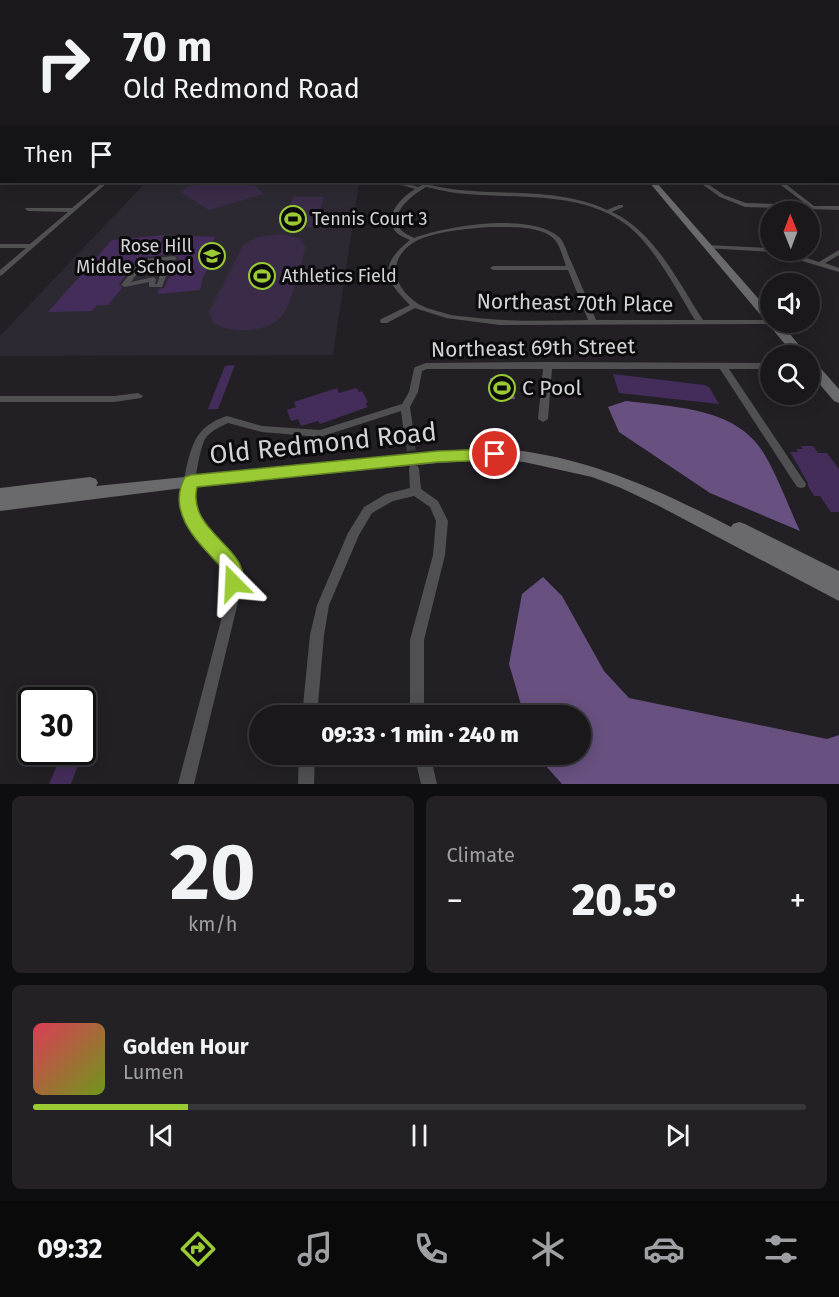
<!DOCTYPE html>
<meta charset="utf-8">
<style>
:root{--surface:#1a181b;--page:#232124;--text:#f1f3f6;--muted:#9fa0a3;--line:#38373a;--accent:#9acb34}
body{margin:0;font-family:"Fira Sans",sans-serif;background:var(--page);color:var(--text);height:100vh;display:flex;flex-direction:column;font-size:22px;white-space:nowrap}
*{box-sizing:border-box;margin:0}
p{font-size:20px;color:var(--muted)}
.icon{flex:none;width:33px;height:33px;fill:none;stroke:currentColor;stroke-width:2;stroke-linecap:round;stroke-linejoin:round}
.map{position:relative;height:784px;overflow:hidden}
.panel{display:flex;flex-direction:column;gap:12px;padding:12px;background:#0e0d0f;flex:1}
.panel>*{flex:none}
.guide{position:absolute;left:0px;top:0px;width:840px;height:183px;box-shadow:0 3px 15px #0003,0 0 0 2px var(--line);background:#1a181b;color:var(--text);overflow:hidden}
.needle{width:39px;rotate:359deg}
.fabs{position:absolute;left:760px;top:201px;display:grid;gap:12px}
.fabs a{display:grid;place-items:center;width:60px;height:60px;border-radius:50%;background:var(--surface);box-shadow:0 3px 15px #0003,0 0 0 2px var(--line);font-size:30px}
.speed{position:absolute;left:18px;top:687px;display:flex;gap:12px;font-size:30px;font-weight:700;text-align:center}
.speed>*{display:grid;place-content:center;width:78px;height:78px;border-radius:50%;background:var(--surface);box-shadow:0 3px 15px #0003,0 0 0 2px var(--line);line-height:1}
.speed .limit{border:3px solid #111;border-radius:9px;background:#fff;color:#111}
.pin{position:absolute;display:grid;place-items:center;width:51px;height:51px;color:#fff;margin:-26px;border:3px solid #fff;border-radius:50%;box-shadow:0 2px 6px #0007}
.me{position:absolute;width:66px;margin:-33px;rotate:339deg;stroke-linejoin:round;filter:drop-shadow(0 0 4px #0008)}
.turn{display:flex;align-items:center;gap:21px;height:126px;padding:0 24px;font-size:27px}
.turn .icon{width:78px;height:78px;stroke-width:2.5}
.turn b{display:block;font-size:42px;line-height:51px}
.then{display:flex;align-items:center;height:57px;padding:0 24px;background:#0003;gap:12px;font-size:22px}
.big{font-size:45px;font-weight:800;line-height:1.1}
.panel .widget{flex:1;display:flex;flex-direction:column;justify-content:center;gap:9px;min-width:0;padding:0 21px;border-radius:9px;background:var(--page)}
.panel .dial{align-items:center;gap:0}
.dial b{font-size:78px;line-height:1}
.song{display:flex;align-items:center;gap:18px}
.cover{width:72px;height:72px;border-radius:9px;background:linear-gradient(135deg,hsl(350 70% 55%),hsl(80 70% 35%))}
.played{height:6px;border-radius:3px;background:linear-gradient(90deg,var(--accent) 20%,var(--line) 20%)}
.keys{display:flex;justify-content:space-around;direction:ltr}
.heat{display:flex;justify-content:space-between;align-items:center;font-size:33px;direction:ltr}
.panel .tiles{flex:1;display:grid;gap:12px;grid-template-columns:1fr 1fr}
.widget:last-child{grid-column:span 2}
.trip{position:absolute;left:249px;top:705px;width:342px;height:60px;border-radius:30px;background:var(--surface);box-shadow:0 3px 15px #0003,0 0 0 2px var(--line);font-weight:800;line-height:60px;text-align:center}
.tabs{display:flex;height:96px;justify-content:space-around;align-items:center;background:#0a0a0b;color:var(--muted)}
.tabs .icon{width:42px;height:42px}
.tabs .active{color:var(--accent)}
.tabs b{font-size:27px;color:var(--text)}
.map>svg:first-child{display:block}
.built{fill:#2d2932}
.green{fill:#3a2c48}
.water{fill:#685180}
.building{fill:#442d5a}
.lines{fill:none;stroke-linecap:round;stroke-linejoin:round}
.street-tunnel-far1{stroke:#3d3b3e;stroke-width:9;stroke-dasharray:9 4.5;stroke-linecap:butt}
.street-tunnel{stroke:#3d3b3e;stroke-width:11;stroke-dasharray:11 6;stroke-linecap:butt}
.street{fill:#504f51;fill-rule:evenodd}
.secondary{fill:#6a696c;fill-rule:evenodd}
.primary{fill:#7e7d80;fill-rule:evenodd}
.route{fill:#9acb34;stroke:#648422;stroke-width:1.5}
.labels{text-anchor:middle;stroke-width:6;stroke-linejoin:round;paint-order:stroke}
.far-poi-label{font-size:18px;fill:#d3d2d4;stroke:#0b0a0c;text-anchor:start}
.street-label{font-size:21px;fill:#d3d2d4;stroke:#0b0a0c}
.poi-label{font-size:21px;fill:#d3d2d4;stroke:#0b0a0c;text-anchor:start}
.near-street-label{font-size:26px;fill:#d3d2d4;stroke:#0b0a0c}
</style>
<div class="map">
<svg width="839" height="784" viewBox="0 0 839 784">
<rect width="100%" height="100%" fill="#222024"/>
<!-- built -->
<polygon class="built" points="146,182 359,182 333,355 0,356 0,336"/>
<!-- green -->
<g class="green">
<polygon points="210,182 251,182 264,194 209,210 180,192 189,186"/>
<polygon points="293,197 324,197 315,227 281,227"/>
<path d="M279 234 299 238 306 247C301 262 292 303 283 314 268 334 233 334 213 323L209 312 243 245 257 237Z"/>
</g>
<!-- water -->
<g class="water">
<polygon points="490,378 510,378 515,399 494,399"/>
<path d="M626 401C673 407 735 407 763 452 778 476 788 506 800 531L710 493 619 432 608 407Z"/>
<polygon points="543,577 562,596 604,671 629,698 827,739 839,735 839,784 562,784 536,755 580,754 580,716 524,715 509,664 522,594"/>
</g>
<!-- building -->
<g class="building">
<polygon points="164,235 160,244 185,242 190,236 215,237 203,256 217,256 215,265 209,266 203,277 200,290 157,294 159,289 164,288 179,258 174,254 146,257 142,262 135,264 119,284 122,288 108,305 97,305 92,311 48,312 112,240"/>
<polygon points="235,365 218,409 208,409 225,366"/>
<polygon points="613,374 704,385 709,387 719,404 619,393"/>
<polygon points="337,388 339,393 356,388 359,392 362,391 368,402 365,403 368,407 320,424 318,421 301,426 298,419 291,421 287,410 296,407 294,402"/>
<polygon points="801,446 813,446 818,453 827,453 839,469 839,512 831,512 820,496 814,496 808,486 808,483 790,452 798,452 796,449 803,449"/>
<polygon points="82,715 97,715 71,784 49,784 63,752 82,752"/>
</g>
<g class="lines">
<!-- street-tunnel-far1 -->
<polyline class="street-tunnel-far1" points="410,442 413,461"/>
<!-- street-tunnel -->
<polyline class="street-tunnel" points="412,459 413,464"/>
<!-- street -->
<g class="street">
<rect x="838" y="82" width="1" height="1"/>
<polygon points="2,105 2,108 0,108 0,106"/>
<rect x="838" y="121" width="1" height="3"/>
<rect x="838" y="150" width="1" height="2"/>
<rect x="0" y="156" width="2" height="2"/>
<polygon points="103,182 108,182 2,275 0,276 0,270 26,248 0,248 0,244 30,244 68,212 28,211 25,209 26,208 72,208"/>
<path d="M395 182H401L418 187 429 182 432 183 430 185C488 199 551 184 607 210L619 205H623V207L612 212C655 232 678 282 703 320H771V322H775L771 324 500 325 446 318 415 308 387 323H381L380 321 381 319 410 305C383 279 379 265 410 240 406 238 400 236 397 233 381 217 402 197 415 189L395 183ZM426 187C439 190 452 193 466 194 522 199 592 190 636 233 660 257 677 291 695 320H596C588 301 579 280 571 261 567 254 565 242 559 237 531 212 447 226 414 238 411 236 405 234 402 231 385 215 414 194 426 187ZM488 227C507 227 541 225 554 239 560 245 563 258 566 266H493L490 268 493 270H568L588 320C549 321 509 322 469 317 462 316 454 316 447 314 438 311 424 308 417 303 391 285 387 258 416 241 436 231 467 229 488 227Z"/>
<polygon points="699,182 705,182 724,195 746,203 807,205 777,182 783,182 814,206 839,206 839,210 745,207 720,197"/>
<polygon points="707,245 771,248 771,250 782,250 819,262 839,250 839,255 825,263 839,268 839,272 772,252 705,248 705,246"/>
<path d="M174 256 177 258 173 262 170 270 168 271 162 287H149V282L125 287 121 285 137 265 143 264 146 259ZM167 260 165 267 162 269 157 284H155L156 279 153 277 131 282 141 268 147 267 150 262Z"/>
<path d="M548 362 771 363V369H729L806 484 805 487 801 488 797 487 720 369H552L548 419 543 422 538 419 543 369H427L422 371 418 392 410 407 415 442 414 445H406L405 442 401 411 320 437 262 432 228 423C220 427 210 431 205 439 198 452 190 505 196 518 205 536 223 549 237 563L239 567V598L194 784H178L227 598V569C212 553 194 539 185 519 178 502 187 447 200 433 206 425 217 419 227 416L262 426 320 430 402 404 409 392 414 369 415 367 426 363Z"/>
<polygon points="138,393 143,396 141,398 114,402 0,402 0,396 114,396"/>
<polygon points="414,465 418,466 419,469 421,489 438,501 448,521 445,555 424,640 424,716 410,716 410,640 433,555 436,521 430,507 414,496 393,501 372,513 359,535 329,605 324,635 317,716 302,716 310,635 317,605 348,533 364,507 386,494 410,488 409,469 410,466"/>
<polygon points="299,754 315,754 314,784 298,784"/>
<polygon points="414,754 430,754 437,784 421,784"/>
</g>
<!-- secondary -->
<g class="secondary">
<polygon points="2,142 2,147 0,147 0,143"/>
<polygon points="649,182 656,182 771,313 771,322 780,322 808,356 795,356"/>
<polygon points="810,361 815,362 839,389 839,403 834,401 810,373"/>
<path d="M495 448C581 454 656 488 731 527L733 524 739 522 745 524 839 571V601L659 506 621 488 592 477 524 462 495 460 438 463 191 487 0 511V488L90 477 96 479 98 483 96 486 438 451Z"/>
</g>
<!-- primary -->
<rect class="primary" x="838" y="82" width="1" height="4"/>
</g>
<!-- sky -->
<linearGradient id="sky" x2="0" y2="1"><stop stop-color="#131214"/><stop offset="0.43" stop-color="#3e4250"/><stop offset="1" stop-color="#3e4250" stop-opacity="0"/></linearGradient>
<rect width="839" height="191" fill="url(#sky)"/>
<!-- route -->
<path class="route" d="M495 449 500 450 502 454 500 458 495 460 438 462 197 487C186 534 258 550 240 589L233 591 226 589 224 583V570C201 545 165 514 185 477L191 475 438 451Z"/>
<!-- icons -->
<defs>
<symbol id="stadium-ring" viewBox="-11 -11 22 22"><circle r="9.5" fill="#0b0a0c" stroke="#9acb34" stroke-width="1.5"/><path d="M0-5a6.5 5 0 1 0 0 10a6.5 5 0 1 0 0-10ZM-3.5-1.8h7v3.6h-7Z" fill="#9acb34"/></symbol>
<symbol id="school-ring" viewBox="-11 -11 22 22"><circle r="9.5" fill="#0b0a0c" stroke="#9acb34" stroke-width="1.5"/><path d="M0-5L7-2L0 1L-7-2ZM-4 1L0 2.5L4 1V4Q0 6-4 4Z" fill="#9acb34"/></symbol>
</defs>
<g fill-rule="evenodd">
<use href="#stadium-ring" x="278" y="204" width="30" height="30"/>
<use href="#school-ring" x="197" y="241" width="30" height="30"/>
<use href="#stadium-ring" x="247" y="261" width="30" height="30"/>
<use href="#stadium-ring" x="487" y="373" width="30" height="30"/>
</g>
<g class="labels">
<!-- far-poi labels -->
<g class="far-poi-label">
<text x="312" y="225">Tennis Court 3</text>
<text x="192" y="252" text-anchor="end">Rose Hill<tspan x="192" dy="21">Middle School</tspan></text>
<text x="282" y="282">Athletics Field</text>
</g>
<!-- street labels -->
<g class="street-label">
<text transform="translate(575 303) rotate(1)" y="7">Northeast 70th Place</text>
<text transform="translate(533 348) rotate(-1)" y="7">Northeast 69th Street</text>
</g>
<!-- poi labels -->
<g class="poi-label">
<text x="522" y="395">C Pool</text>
</g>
<!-- near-street labels -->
<g class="near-street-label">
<text transform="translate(323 443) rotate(-6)" y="9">Old Redmond Road</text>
</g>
</g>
</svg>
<div class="fabs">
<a><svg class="needle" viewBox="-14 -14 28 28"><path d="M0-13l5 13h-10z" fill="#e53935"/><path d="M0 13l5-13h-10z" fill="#9fa0a3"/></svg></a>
<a><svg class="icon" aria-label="sound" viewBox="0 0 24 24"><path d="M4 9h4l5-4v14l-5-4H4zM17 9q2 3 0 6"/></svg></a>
<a><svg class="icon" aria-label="search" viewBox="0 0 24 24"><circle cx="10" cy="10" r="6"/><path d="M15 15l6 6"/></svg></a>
</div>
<div class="speed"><div class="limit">30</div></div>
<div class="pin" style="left:495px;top:454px;background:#d93025"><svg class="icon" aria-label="arrive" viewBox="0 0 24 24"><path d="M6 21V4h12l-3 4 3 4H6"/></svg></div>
<svg class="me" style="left:233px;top:583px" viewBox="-20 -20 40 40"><path d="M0-17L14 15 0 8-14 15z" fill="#9acb34" stroke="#fff" stroke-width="4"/></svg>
<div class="trip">09:33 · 1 min · 240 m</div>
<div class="guide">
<div class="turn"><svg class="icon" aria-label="right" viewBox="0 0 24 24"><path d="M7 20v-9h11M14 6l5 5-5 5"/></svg><div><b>70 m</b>Old Redmond Road</div></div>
<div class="then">Then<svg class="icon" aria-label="arrive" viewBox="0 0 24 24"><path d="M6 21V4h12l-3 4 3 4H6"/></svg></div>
</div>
</div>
<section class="panel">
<div class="tiles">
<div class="widget dial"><b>20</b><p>km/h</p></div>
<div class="widget"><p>Climate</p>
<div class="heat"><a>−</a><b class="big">20.5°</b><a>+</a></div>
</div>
<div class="widget">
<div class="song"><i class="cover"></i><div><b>Golden Hour</b><p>Lumen</p></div></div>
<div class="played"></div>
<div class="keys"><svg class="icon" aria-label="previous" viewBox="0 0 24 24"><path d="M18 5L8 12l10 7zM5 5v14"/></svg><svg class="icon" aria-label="pause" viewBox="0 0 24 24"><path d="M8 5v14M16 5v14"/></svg><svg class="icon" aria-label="next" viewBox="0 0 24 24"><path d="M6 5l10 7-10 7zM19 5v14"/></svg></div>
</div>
</div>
</section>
<nav class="tabs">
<b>09:32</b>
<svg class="icon active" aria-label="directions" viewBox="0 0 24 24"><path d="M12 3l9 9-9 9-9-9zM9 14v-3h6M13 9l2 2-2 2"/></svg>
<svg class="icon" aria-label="music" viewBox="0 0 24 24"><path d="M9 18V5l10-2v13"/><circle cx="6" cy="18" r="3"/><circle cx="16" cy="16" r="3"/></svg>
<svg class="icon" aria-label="phone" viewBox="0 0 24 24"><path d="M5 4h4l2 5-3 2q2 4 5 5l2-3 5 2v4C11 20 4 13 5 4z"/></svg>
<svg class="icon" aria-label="climate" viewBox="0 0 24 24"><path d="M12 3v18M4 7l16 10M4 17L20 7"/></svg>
<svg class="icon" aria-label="car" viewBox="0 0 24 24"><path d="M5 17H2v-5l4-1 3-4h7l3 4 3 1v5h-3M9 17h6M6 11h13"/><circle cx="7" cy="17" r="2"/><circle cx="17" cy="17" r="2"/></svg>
<svg class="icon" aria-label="filters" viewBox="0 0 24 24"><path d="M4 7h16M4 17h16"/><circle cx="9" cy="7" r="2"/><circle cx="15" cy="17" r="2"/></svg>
</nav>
